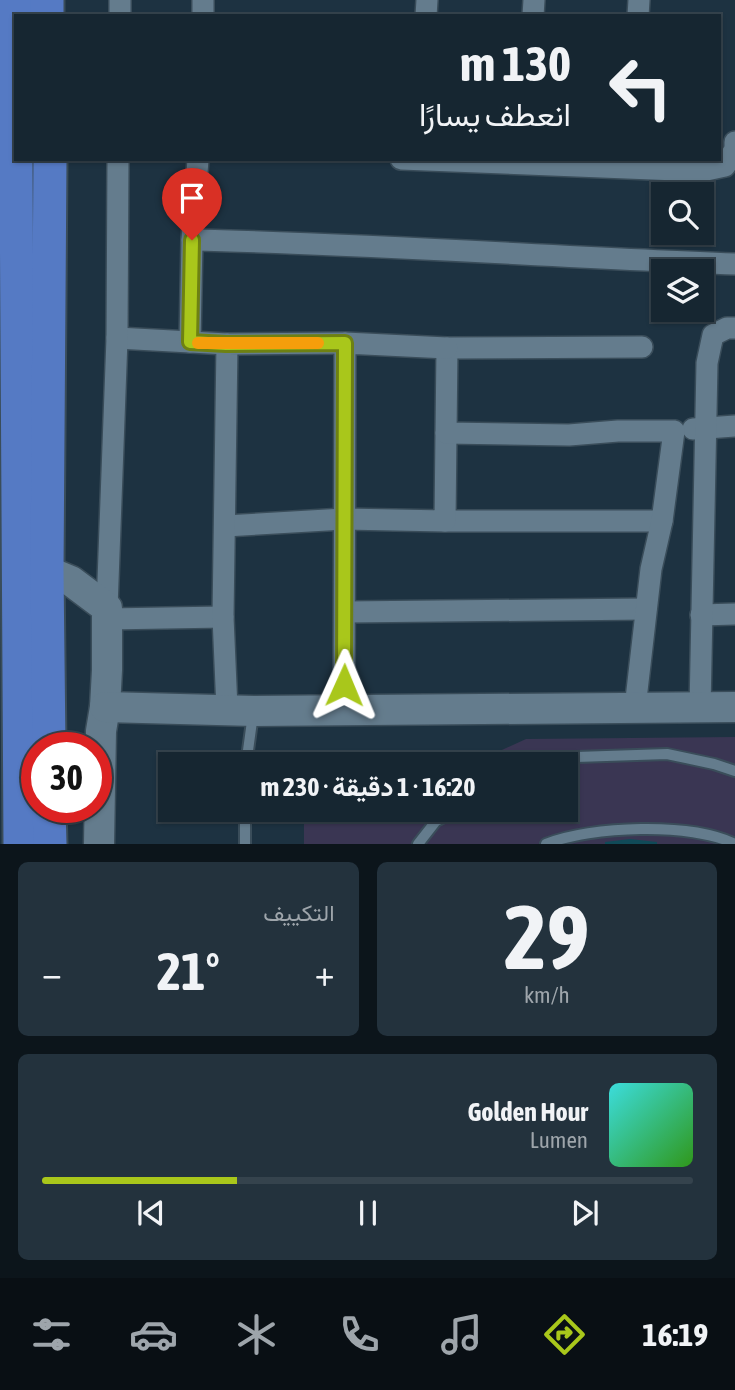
<!DOCTYPE html>
<html lang="ar">
<meta charset="utf-8">
<style>
:root{--surface:#162631;--page:#23323d;--text:#f1f3f6;--muted:#9ea5ab;--line:#35434d;--accent:#a9c71b}
body{margin:0;font-family:"Asap Condensed",Vazirmatn,sans-serif;background:var(--page);color:var(--text);direction:rtl;height:100vh;display:flex;flex-direction:column;font-size:26px;white-space:nowrap}
*{box-sizing:border-box;margin:0}
p{font-size:23px;color:var(--muted)}
.icon{flex:none;width:38px;height:38px;fill:none;stroke:currentColor;stroke-width:2;stroke-linecap:round;stroke-linejoin:round}
.map{position:relative;height:844px;overflow:hidden;direction:ltr}
.panel{display:flex;flex-direction:column;gap:18px;padding:18px;background:#0c151b;flex:1}
.panel>*{flex:none}
.top-card{position:absolute;left:14px;top:14px;width:707px;height:147px;border-radius:0px;box-shadow:0 2px 5px #0004,0 0 0 2px var(--line);direction:rtl;background:#162631;color:var(--text);overflow:hidden}
.tools{position:absolute;left:651px;top:182px;display:grid;gap:14px}
.tools a{display:grid;place-items:center;width:63px;height:63px;border-radius:0px;background:var(--surface);box-shadow:0 2px 5px #0004,0 0 0 2px var(--line);font-size:35px}
.speed{position:absolute;left:21px;top:732px;display:flex;gap:14px;font-size:35px;font-weight:700;text-align:center}
.speed>*{display:grid;place-content:center;width:91px;height:91px;border-radius:50%;background:var(--surface);box-shadow:0 2px 5px #0004,0 0 0 2px var(--line);line-height:1}
.speed .limit{border:10px solid #d22;background:#fff;color:#111}
.pin{position:absolute;display:grid;place-items:center;width:60px;height:60px;color:#fff;margin:-72px -30px;border-radius:50% 50% 50% 0;rotate:-45deg;box-shadow:0 0 7px #0007}
.pin .icon{rotate:45deg}
.me{position:absolute;width:77px;margin:-38px;rotate:1deg;stroke-linejoin:round;filter:drop-shadow(0 0 5px #0008)}
.turn{display:flex;align-items:center;gap:24px;height:147px;padding:0 35px;font-size:32px}
.turn .icon{width:91px;height:91px;stroke-width:2.5}
.turn b{display:block;font-size:49px;line-height:60px}
.big{font-size:52px;font-weight:700;line-height:1.1}
.panel .widget{flex:1;display:flex;flex-direction:column;justify-content:center;gap:10px;min-width:0;padding:0 24px;border-radius:10px;background:var(--page)}
.panel .dial{align-items:center;gap:0}
.dial b{font-size:91px;line-height:1}
.song{display:flex;align-items:center;gap:21px}
.cover{width:84px;height:84px;border-radius:10px;background:linear-gradient(135deg,hsl(180 70% 55%),hsl(110 70% 35%))}
.played{height:7px;border-radius:4px;background:linear-gradient(90deg,var(--accent) 30%,var(--line) 30%)}
.keys{display:flex;justify-content:space-around;direction:ltr}
.heat{display:flex;justify-content:space-between;align-items:center;font-size:38px;direction:ltr}
.panel .tiles{flex:1;display:grid;gap:18px;grid-template-columns:1fr 1fr}
.widget:last-child{grid-column:span 2}
.trip{position:absolute;left:158px;top:752px;width:420px;height:70px;border-radius:0px;background:var(--surface);box-shadow:0 2px 5px #0004,0 0 0 2px var(--line);font-weight:700;line-height:70px;text-align:center;direction:rtl}
.tab-bar{display:flex;height:112px;justify-content:space-around;align-items:center;background:#090f14;color:var(--muted)}
.tab-bar .icon{width:49px;height:49px}
.tab-bar .active{color:var(--accent)}
.tab-bar b{font-size:32px;color:var(--text)}
.map>svg:first-child{display:block}
.green{fill:#3a3653}
.building{fill:#104a58}
.lines{fill:none;stroke-linecap:round;stroke-linejoin:round}
.lane-casing{stroke:#3a4d5a;stroke-width:14}
.street-casing{stroke:#3a4d5a;stroke-width:24}
.secondary-casing{stroke:#3a4d5a;stroke-width:33}
.primary-casing{stroke:#3a4d5a;stroke-width:37}
.lane{stroke:#647c8d;stroke-width:10}
.street{stroke:#647c8d;stroke-width:21}
.secondary{stroke:#647c8d;stroke-width:30}
.primary{stroke:#557ac4;stroke-width:33}
.route-casing{stroke:#6e8112;stroke-width:18}
.route{stroke:#a9c71b;stroke-width:12}
.slow{stroke:#f59e0b;stroke-width:12}
</style>
<div class="map">
<svg width="735" height="844" viewBox="0 0 735 844">
<rect width="100%" height="100%" fill="#1d3241"/>
<!-- green -->
<polygon class="green" points="735,737 735,844 304,844 304,810 565,810 565,765 304,765 304,756 491,755 526,739"/>
<!-- building -->
<polygon class="building" points="630,839 657,842 657,844 605,844 605,842"/>
<g class="lines">
<defs>
<g id="lane">
<polyline points="246,765 253,714"/>
<polyline points="558,765 576,757 667,754 714,764 735,771"/>
<polyline points="245,810 245,844"/>
<polyline points="418,844 436,821 458,810"/>
<path d="M546 844C591 826 691 822 735 844"/>
</g>
<g id="street">
<polyline points="120,16 120,0"/>
<polyline points="203,16 203,0"/>
<polyline points="426,16 427,0"/>
<polyline points="533,16 534,0"/>
<polyline points="638,16 639,0"/>
<polyline points="401,159 702,171 725,166 735,149 735,142"/>
<path d="M192 240C373 244 554 257 735 264"/>
<polyline points="117,338 227,344"/>
<polyline points="190,342 192,240 198,159"/>
<polyline points="693,429 735,426"/>
<polyline points="445,521 662,521"/>
<polyline points="225,526 344,519 445,521 446,433"/>
<polyline points="107,608 117,338 118,159"/>
<polyline points="346,612 646,609"/>
<polyline points="701,615 735,614"/>
<polyline points="108,619 223,617"/>
<polyline points="635,708 651,569 662,521 674,431 618,431 569,435 446,433 447,348 642,347"/>
<polyline points="227,709 223,617 227,344 345,343"/>
<polyline points="344,709 345,343 447,348"/>
<polyline points="700,709 707,363 713,335 727,328 735,328"/>
</g>
<g id="secondary">
<polyline points="47,571 71,581 107,608 107,670 105,707 101,731 99,844"/>
<polyline points="105,707 254,711 735,707"/>
</g>
<g id="primary">
<polyline points="15,0 20,844"/>
<polyline points="47,0 47,16"/>
<polyline points="49,747 47,571 50,159"/>
<polyline points="49,807 50,844"/>
</g>
</defs>
<!-- lane casing -->
<use href="#lane" class="lane-casing"/>
<!-- street casing -->
<use href="#street" class="street-casing"/>
<!-- secondary casing -->
<use href="#secondary" class="secondary-casing"/>
<!-- primary casing -->
<use href="#primary" class="primary-casing"/>
<!-- lane -->
<use href="#lane" class="lane"/>
<!-- street -->
<use href="#street" class="street"/>
<!-- secondary -->
<use href="#secondary" class="secondary"/>
<!-- primary -->
<use href="#primary" class="primary"/>
</g>
<g class="lines">
<defs>
<polyline id="route" points="192,240 190,342 226,344 345,343 344,685"/>
</defs>
<!-- route casing -->
<use href="#route" class="route-casing"/>
<!-- route -->
<use href="#route" class="route"/>
<!-- slow -->
<polyline class="slow" points="198,343 318,343"/>
</g>
</svg>
<div class="tools">
<a><svg class="icon" aria-label="search" viewBox="0 0 24 24"><circle cx="10" cy="10" r="6"/><path d="M15 15l6 6"/></svg></a>
<a><svg class="icon" aria-label="layers" viewBox="0 0 24 24"><path d="M12 4l9 5-9 5-9-5zM3 14l9 5 9-5"/></svg></a>
</div>
<div class="speed"><div class="limit">30</div></div>
<div class="pin" style="left:192px;top:240px;background:#d93025"><svg class="icon" aria-label="arrive" viewBox="0 0 24 24"><path d="M6 21V4h12l-3 4 3 4H6"/></svg></div>
<svg class="me" style="left:344px;top:685px" viewBox="-20 -20 40 40"><path d="M0-17L14 15 0 8-14 15z" fill="#a9c71b" stroke="#fff" stroke-width="4"/></svg>
<div class="trip">16:20 · 1 دقيقة · 230 m</div>
<div class="top-card">
<div class="turn"><svg class="icon" aria-label="left" viewBox="0 0 24 24"><path d="M17 20v-9H6M10 6l-5 5 5 5"/></svg><div><b>130 m</b>انعطف يسارًا</div></div>
</div>
</div>
<section class="panel">
<div class="tiles">
<div class="widget dial"><b>29</b><p>km/h</p></div>
<div class="widget"><p>التكييف</p>
<div class="heat"><a>−</a><b class="big">21°</b><a>+</a></div>
</div>
<div class="widget">
<div class="song"><i class="cover"></i><div><b>Golden Hour</b><p>Lumen</p></div></div>
<div class="played"></div>
<div class="keys"><svg class="icon" aria-label="previous" viewBox="0 0 24 24"><path d="M18 5L8 12l10 7zM5 5v14"/></svg><svg class="icon" aria-label="pause" viewBox="0 0 24 24"><path d="M8 5v14M16 5v14"/></svg><svg class="icon" aria-label="next" viewBox="0 0 24 24"><path d="M6 5l10 7-10 7zM19 5v14"/></svg></div>
</div>
</div>
</section>
<nav class="tab-bar">
<b>16:19</b>
<svg class="icon active" aria-label="directions" viewBox="0 0 24 24"><path d="M12 3l9 9-9 9-9-9zM9 14v-3h6M13 9l2 2-2 2"/></svg>
<svg class="icon" aria-label="music" viewBox="0 0 24 24"><path d="M9 18V5l10-2v13"/><circle cx="6" cy="18" r="3"/><circle cx="16" cy="16" r="3"/></svg>
<svg class="icon" aria-label="phone" viewBox="0 0 24 24"><path d="M5 4h4l2 5-3 2q2 4 5 5l2-3 5 2v4C11 20 4 13 5 4z"/></svg>
<svg class="icon" aria-label="climate" viewBox="0 0 24 24"><path d="M12 3v18M4 7l16 10M4 17L20 7"/></svg>
<svg class="icon" aria-label="car" viewBox="0 0 24 24"><path d="M5 17H2v-5l4-1 3-4h7l3 4 3 1v5h-3M9 17h6M6 11h13"/><circle cx="7" cy="17" r="2"/><circle cx="17" cy="17" r="2"/></svg>
<svg class="icon" aria-label="filters" viewBox="0 0 24 24"><path d="M4 7h16M4 17h16"/><circle cx="9" cy="7" r="2"/><circle cx="15" cy="17" r="2"/></svg>
</nav>
